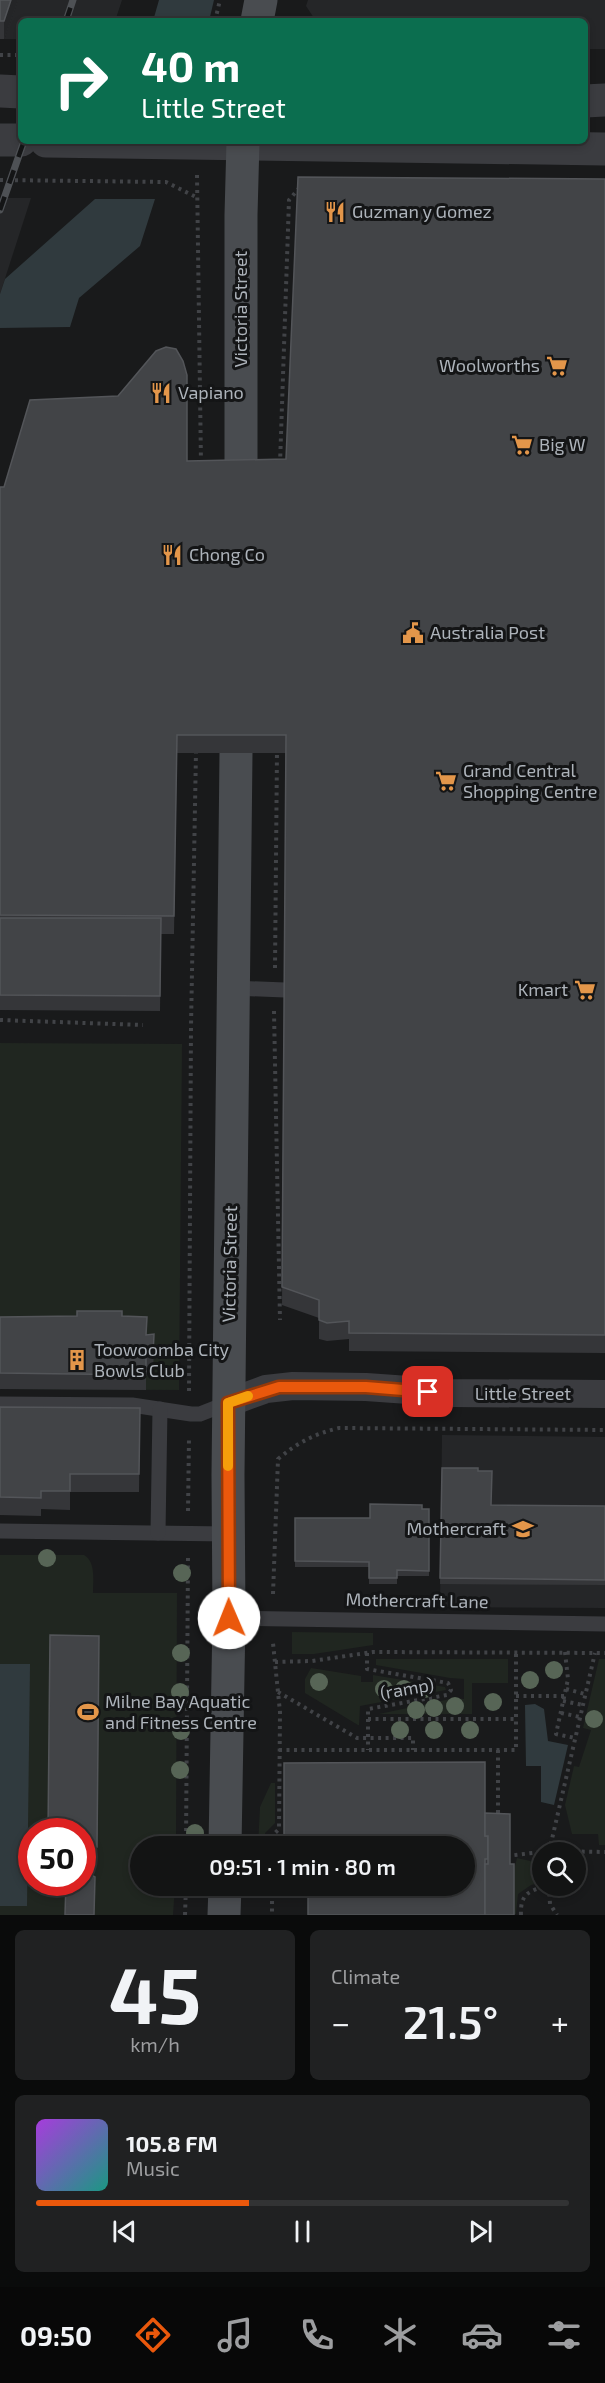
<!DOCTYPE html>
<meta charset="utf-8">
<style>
:root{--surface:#131414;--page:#202122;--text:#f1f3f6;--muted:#9d9ea0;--line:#323334;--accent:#ea580c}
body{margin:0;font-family:"Exo 2",sans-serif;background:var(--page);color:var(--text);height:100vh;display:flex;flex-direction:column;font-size:22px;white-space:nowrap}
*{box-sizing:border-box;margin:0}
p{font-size:20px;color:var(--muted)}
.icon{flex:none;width:33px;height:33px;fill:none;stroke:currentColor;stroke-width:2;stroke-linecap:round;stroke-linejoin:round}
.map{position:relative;height:1915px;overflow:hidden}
.panel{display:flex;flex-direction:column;gap:15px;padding:15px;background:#0a0b0b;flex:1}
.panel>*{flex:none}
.top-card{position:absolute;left:18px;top:18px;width:570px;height:126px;border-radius:9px;box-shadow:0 3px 9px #0003,0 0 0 2px var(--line);background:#0b6e4f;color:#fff;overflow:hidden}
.controls{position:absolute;left:532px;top:1842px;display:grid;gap:12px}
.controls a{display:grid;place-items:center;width:54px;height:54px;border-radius:50%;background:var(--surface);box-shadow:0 3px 9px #0003,0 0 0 2px var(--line);font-size:30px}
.speed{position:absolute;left:18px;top:1818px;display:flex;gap:12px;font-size:30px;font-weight:700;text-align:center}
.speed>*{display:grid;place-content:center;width:78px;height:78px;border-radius:50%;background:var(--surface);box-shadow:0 3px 9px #0003,0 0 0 2px var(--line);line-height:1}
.speed .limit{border:9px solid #d22;background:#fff;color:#111}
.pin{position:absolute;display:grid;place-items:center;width:51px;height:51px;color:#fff;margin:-26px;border-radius:12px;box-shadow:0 3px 9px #0006}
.me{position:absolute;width:66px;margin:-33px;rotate:359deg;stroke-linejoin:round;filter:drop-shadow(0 0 4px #0008)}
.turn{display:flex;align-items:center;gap:21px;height:126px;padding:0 24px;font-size:27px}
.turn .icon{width:78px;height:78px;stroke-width:2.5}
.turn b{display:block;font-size:42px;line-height:51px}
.big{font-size:45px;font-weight:600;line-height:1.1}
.panel .tile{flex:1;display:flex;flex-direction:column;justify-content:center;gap:9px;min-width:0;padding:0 21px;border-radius:9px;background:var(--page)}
.panel .dial{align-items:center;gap:0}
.dial b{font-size:78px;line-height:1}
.song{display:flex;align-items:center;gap:18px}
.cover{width:72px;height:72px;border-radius:9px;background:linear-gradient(135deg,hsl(280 70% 55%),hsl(170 70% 35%))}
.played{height:6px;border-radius:3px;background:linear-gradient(90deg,var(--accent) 40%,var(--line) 40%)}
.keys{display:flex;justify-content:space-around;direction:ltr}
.heat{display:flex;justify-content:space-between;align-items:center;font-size:33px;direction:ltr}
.panel .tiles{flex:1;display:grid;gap:15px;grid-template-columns:1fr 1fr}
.tile:last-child{grid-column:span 2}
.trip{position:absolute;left:130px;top:1836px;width:345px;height:60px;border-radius:30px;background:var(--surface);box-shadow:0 3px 9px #0003,0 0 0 2px var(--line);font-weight:600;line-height:60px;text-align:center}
.dock{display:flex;height:96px;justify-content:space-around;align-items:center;background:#080808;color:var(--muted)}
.dock .icon{width:42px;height:42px}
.dock .current{color:var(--accent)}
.dock b{font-size:27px;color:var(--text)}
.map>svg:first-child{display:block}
.built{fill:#252628}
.green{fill:#202620;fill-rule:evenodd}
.water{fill:#303a3e}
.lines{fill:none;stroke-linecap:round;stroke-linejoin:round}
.path{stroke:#414347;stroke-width:4;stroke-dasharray:3 4.5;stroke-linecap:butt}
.service{stroke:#3b3c40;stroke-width:15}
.minor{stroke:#3b3c40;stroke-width:28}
.tertiary{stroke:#3b3c40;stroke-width:33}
.secondary{stroke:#494c50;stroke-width:33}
.rail-casing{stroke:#4e5155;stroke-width:7}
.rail{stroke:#141516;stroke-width:4.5;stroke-dasharray:14;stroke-linecap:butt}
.tree{fill:#576556}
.wall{fill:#353639}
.shaded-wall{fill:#242527}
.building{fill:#424447;stroke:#535559;stroke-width:1.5}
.route-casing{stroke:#983908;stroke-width:15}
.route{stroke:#ea580c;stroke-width:10}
.slow{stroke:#f59e0b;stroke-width:10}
.labels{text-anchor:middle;stroke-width:6;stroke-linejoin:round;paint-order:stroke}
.poi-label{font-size:18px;fill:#adb3ba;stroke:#141516;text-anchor:start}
.street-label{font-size:18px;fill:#adb3ba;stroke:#141516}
</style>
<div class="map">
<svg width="605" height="1915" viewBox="0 0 605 1915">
<rect width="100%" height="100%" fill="#191a1b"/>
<!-- built -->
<g class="built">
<polygon points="18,0 122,0 115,21 21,21 21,39 4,39"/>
<polygon points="308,0 605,0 605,49 585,49 585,21 316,21 306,6"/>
<polygon points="0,198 31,198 0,294"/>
<polygon points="442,1435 605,1437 605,1608 440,1607"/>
</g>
<!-- green -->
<g class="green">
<polygon points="0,1043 182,1044 179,1390 0,1389"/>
<path d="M0 1555H84C96 1562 93 1580 93 1593H177L176 1846H141V1886H175L173 1915H0ZM32 1832H82V1882H32Z"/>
<polygon points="292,1632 373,1633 373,1645 314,1654 292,1654"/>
<polygon points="376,1659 508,1659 508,1683 472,1683 472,1714 379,1714 455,1698 464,1699 464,1679 450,1678 376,1665"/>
<polygon points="599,1659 605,1659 605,1845 599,1845 598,1834 572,1834 565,1805 574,1766 579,1767 591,1730 583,1728"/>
<polygon points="311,1668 361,1676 361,1682 373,1682 373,1675 445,1687 446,1690 360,1706 359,1725 358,1725 305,1693 305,1679"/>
<polygon points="271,1783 275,1783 275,1823 265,1833 265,1846 258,1846 260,1807"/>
<polygon points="517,1858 539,1863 539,1883 531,1885 518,1894 516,1914 514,1914 514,1870"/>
</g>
<!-- water -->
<g class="water">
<polygon points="159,0 214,0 209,21 153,21"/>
<polygon points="95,199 155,199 140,246 79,298 70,327 0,328 0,294 5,279"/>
<polygon points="0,1664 30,1664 27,1906 0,1906"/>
<polygon points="535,1704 544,1709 548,1741 568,1745 554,1805 541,1802 541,1766 526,1766 525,1705"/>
</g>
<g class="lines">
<!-- path -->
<g class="path">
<polyline points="215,21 220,0"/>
<polyline points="0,55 21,55"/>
<polyline points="197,175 201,464"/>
<polyline points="0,180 166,182 196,197"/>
<polyline points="280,464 289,200 301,186"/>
<polyline points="275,968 277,750"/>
<polyline points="274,1011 280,1320"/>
<polyline points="0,1020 143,1025"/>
<polyline points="189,1391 191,1027 196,751"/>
<polyline points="188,1511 189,1438"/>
<path d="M273 1594 278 1459C297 1443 314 1434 339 1428L605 1430"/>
<polyline points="565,1652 568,1679 556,1734 575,1738"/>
<polyline points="367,1653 367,1669 448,1683 451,1690 447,1695 368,1709 368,1750"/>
<polyline points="275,1662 312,1661 373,1652 605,1653"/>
<polyline points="566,1689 585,1694"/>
<polyline points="278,1692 357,1738 413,1738 413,1750"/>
<polyline points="516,1696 564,1696"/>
<polyline points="563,1701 583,1705"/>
<polyline points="561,1713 580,1717"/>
<polyline points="368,1719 516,1719 516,1652"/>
<polyline points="279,1750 516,1750 516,1719"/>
<polyline points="498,1750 498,1818"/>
<polyline points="186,1846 188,1558"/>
<polyline points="272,1846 272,1836 279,1829 280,1712 273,1643"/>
<polyline points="549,1852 595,1653"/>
<polyline points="507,1856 549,1851 605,1852"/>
<polyline points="272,1886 272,1915"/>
<polyline points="549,1886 550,1904 557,1915"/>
<polyline points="185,1915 186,1886"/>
<path d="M521 1915C520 1894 529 1890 549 1886"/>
</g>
<!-- service -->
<g class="service">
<polyline points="233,988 285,990"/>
<polyline points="0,1404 132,1405 191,1414 200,1414 228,1403"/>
<polyline points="0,1531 228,1534"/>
<polyline points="158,1533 160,1409"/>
<polyline points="229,1618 605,1624"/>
</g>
<!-- minor -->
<polyline class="minor" points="228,1403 266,1389 293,1386 366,1387 451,1393 605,1394"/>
<!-- tertiary -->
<g class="tertiary">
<polyline points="0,91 21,92"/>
<polyline points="585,101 605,100"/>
<polyline points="0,140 21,140"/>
<polyline points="46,141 605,149"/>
</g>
<!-- secondary -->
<g class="secondary">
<polyline points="257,21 261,0"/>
<polyline points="241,478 241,215 243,141"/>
<polyline points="225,1846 229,1618 228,1475 236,753"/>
<polyline points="224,1915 225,1886"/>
</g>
<defs>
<g id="rail">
<polyline points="66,21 73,0"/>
<polyline points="0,210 24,141"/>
</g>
</defs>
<!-- rail casing -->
<use href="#rail" class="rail-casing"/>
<!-- rail -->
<use href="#rail" class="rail"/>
</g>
<!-- trees -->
<g class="tree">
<circle cx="47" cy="1558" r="9"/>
<circle cx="182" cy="1573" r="9"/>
<circle cx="181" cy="1653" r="9"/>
<circle cx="554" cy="1670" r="9"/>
<circle cx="530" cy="1680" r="9"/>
<circle cx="319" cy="1682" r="9"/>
<circle cx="384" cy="1689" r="9"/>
<circle cx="404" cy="1689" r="9"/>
<circle cx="425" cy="1689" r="9"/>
<circle cx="180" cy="1692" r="9"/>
<circle cx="493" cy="1702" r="9"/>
<circle cx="455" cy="1706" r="9"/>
<circle cx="434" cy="1708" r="9"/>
<circle cx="416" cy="1710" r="9"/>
<circle cx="594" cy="1719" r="9"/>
<circle cx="400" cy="1730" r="9"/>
<circle cx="434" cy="1730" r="9"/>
<circle cx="470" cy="1730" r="9"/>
<circle cx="181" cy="1731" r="9"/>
<circle cx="180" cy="1770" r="9"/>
<circle cx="195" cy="1833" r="9"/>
</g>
<!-- wall -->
<g class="wall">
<polygon points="0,0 18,0 4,39 0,39"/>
<polygon points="605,179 605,1353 349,1351 349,1339 327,1341 319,1339 319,1318 282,1305 286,753 177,753 174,934 161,934 160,1011 0,1010 0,487 187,461 286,459"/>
<polygon points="122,1316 147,1335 154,1349 153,1371 146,1371 146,1390 0,1389 0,1317"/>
<polygon points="0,1407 140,1408 139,1492 70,1492 70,1510 41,1509 41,1516 0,1515"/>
<polygon points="442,1468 478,1471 491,1505 605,1506 605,1585 440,1584"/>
<polygon points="422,1509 429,1509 429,1576 397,1576 397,1584 369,1584 369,1567 295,1567 295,1518 370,1518"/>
<polygon points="99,1636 97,1858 82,1858 82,1832"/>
<polygon points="485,1762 485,1813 510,1814 510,1864 514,1864 514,1915 308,1915 308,1895 284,1895 284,1886 465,1886 465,1846 284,1846 284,1763"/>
</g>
<!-- shaded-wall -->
<polygon class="shaded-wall" points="11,0 18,0 4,39 4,21"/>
<!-- building -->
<g class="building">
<polygon points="0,0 11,0 4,21 0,21"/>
<polygon points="298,177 605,179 605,1335 349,1333 349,1321 327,1323 319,1320 319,1300 282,1287 286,735 177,735 174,916 0,915 0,487 4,487 30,400 118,396 156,351 166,347 176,349 183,361 187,375 187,461 286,459"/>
<polygon points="0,918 161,918 160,996 0,995"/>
<polygon points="77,1311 122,1311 122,1316 147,1317 146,1335 154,1334 153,1356 146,1356 146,1375 0,1373 0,1317 77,1316"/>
<polygon points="0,1407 140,1408 139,1474 70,1474 70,1491 41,1491 41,1498 0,1497"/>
<polygon points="442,1468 478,1468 478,1471 492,1471 491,1505 605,1506 605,1580 440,1578"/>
<polygon points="370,1504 422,1505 422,1509 429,1509 429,1571 397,1570 397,1578 369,1578 369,1562 295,1561 295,1518 370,1518"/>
<polygon points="50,1635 99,1636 97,1847 82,1846 82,1832 48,1832"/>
<polygon points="485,1762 485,1836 488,1836 488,1859 485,1859 485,1915 308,1915 308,1886 465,1886 465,1846 284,1846 284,1763"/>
<polygon points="485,1813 510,1814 510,1864 514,1864 514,1915 485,1915 485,1864 488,1864 488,1836 485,1836"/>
<polygon points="82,1873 88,1873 95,1877 94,1915 65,1915 66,1882 82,1882"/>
</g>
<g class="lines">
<defs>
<polyline id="route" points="229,1618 228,1403 279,1387 366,1387 428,1392"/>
</defs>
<!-- route casing -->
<use href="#route" class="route-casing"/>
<!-- route -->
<use href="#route" class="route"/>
<!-- slow -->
<polyline class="slow" points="228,1466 228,1403 248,1396"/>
</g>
<!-- icons -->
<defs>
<symbol id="restaurant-bare" viewBox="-9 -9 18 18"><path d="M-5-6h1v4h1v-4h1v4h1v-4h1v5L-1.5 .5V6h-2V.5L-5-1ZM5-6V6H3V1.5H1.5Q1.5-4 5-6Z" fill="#e3964a" stroke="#141516" stroke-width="2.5" paint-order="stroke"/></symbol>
<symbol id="supermarket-bare" viewBox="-9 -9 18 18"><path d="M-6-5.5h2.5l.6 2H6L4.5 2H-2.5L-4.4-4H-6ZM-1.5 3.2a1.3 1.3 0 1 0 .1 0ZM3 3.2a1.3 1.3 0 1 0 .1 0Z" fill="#e3964a" stroke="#141516" stroke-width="2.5" paint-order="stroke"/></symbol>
<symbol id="civic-bare" viewBox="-9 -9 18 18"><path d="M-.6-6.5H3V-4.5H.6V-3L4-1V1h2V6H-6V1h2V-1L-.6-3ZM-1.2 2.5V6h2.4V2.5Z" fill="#e3964a" stroke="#141516" stroke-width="2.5" paint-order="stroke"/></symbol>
<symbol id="building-bare" viewBox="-9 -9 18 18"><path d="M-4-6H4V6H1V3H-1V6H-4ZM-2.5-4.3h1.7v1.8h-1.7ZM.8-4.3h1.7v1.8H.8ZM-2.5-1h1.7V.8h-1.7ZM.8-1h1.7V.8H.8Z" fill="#e3964a" stroke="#141516" stroke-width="2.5" paint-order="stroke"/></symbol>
<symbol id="school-bare" viewBox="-9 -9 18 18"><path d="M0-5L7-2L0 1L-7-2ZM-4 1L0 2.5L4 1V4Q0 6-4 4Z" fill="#e3964a" stroke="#141516" stroke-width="2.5" paint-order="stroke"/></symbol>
<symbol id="stadium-bare" viewBox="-9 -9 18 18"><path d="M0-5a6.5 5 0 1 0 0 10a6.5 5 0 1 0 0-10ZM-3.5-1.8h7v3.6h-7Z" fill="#e3964a" stroke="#141516" stroke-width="2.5" paint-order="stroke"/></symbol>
</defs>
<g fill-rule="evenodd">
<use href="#restaurant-bare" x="320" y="197" width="30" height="30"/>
<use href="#supermarket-bare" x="542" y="351" width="30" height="30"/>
<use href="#restaurant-bare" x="146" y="378" width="30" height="30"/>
<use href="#supermarket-bare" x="507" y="430" width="30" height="30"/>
<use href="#restaurant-bare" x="157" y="540" width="30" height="30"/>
<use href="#civic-bare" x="398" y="618" width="30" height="30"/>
<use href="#supermarket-bare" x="431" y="766" width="30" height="30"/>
<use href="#supermarket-bare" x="570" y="975" width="30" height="30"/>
<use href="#building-bare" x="62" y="1345" width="30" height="30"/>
<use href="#school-bare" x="508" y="1514" width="30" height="30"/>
<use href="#stadium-bare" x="73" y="1697" width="30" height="30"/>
</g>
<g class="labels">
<!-- poi labels -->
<g class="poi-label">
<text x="352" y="218">Guzman y Gomez</text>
<text x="540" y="372" text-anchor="end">Woolworths</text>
<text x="178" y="399">Vapiano</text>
<text x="539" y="451">Big W</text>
<text x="189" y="561">Chong Co</text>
<text x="430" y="639">Australia Post</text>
<text x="463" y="777">Grand Central<tspan x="463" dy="21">Shopping Centre</tspan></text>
<text x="568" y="996" text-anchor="end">Kmart</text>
<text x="94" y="1356">Toowoomba City<tspan x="94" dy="21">Bowls Club</tspan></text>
<text x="506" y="1535" text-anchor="end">Mothercraft</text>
<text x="105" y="1708">Milne Bay Aquatic<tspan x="105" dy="21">and Fitness Centre</tspan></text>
</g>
<!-- street labels -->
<g class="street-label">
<text transform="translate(241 309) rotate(-90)" y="6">Victoria Street</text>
<text transform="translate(230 1264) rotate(-89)" y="6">Victoria Street</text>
<text x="523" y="1400">Little Street</text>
<text transform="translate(417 1601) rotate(1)" y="6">Mothercraft Lane</text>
<text transform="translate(407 1689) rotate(-10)" y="6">(ramp)</text>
</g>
</g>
</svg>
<div class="controls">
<a><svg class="icon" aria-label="search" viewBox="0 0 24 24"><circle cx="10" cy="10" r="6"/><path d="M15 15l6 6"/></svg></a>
</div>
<div class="speed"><div class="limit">50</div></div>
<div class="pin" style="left:428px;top:1392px;background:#d93025"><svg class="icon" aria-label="arrive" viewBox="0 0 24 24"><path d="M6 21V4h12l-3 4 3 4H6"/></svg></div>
<svg class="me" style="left:229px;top:1618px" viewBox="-20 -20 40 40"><circle r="19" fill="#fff"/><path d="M0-13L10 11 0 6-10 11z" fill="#ea580c"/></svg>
<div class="trip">09:51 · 1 min · 80 m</div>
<div class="top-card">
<div class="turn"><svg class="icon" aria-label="right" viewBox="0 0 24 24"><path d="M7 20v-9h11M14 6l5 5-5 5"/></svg><div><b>40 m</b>Little Street</div></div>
</div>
</div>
<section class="panel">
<div class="tiles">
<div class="tile dial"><b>45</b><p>km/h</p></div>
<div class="tile"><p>Climate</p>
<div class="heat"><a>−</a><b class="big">21.5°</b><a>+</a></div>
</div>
<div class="tile">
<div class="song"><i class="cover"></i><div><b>105.8 FM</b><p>Music</p></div></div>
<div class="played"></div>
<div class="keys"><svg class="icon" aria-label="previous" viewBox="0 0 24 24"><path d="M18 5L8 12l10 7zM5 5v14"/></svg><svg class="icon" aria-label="pause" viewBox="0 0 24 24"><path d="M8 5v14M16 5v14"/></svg><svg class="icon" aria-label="next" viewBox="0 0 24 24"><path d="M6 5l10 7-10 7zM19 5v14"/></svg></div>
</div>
</div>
</section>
<nav class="dock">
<b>09:50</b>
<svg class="icon current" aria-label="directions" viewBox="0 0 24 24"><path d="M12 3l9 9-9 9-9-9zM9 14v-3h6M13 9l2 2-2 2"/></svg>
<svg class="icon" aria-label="music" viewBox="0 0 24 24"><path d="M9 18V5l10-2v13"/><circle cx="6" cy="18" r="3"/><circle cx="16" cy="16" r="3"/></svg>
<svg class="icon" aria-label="phone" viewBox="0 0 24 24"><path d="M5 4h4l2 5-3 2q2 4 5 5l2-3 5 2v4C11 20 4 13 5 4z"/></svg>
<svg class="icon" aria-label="climate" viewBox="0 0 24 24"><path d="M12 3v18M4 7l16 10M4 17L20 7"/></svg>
<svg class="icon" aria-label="car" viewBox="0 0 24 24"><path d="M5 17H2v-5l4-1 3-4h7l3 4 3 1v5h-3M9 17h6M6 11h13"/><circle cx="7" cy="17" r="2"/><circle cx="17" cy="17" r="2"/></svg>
<svg class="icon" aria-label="filters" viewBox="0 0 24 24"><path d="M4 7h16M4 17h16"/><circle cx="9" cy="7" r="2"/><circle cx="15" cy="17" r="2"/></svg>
</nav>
